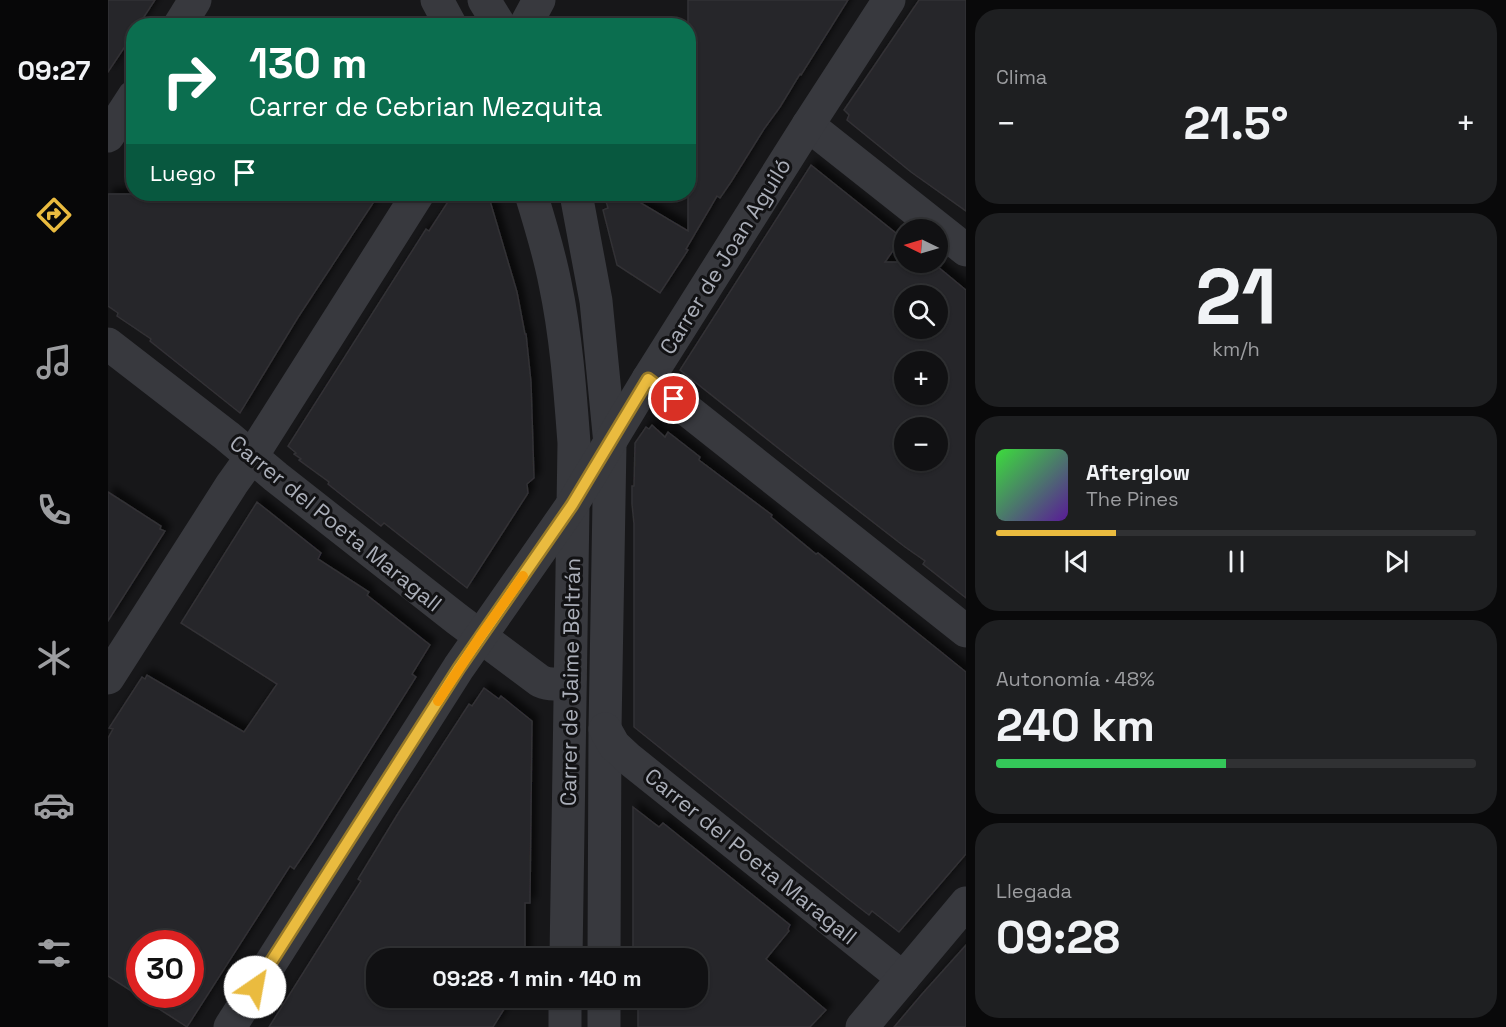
<!DOCTYPE html>
<html lang="es">
<meta charset="utf-8">
<style>
:root{--surface:#111113;--page:#1e1f21;--text:#f1f3f6;--muted:#9c9da0;--line:#303133;--accent:#eabb3f}
body{margin:0;font-family:"Space Grotesk",sans-serif;background:var(--page);color:var(--text);height:100vh;display:flex;flex-direction:column;font-size:22px;white-space:nowrap}
*{box-sizing:border-box;margin:0}
p{font-size:20px;color:var(--muted)}
.icon{flex:none;width:33px;height:33px;fill:none;stroke:currentColor;stroke-width:2;stroke-linecap:round;stroke-linejoin:round}
.map{position:relative;flex:1;overflow:hidden}
.drawer{display:flex;flex-direction:column;gap:9px;padding:9px;background:#09090a;width:540px}
.drawer>*{flex:none}
.hud{position:absolute;left:18px;top:18px;width:570px;height:183px;border-radius:24px;box-shadow:0 2px 4px #0004,0 0 0 2px var(--line);background:#0b6e4f;color:#fff;overflow:hidden}
.needle{width:39px;rotate:275deg}
.fabs{position:absolute;left:786px;top:219px;display:grid;gap:12px}
.fabs a{display:grid;place-items:center;width:54px;height:54px;border-radius:50%;background:var(--surface);box-shadow:0 2px 4px #0004,0 0 0 2px var(--line);font-size:30px}
.speed{position:absolute;left:18px;top:930px;display:flex;gap:12px;font-size:30px;font-weight:700;text-align:center}
.speed>*{display:grid;place-content:center;width:78px;height:78px;border-radius:50%;background:var(--surface);box-shadow:0 2px 4px #0004,0 0 0 2px var(--line);line-height:1}
.speed .limit{border:9px solid #d22;background:#fff;color:#111}
.pin{position:absolute;display:grid;place-items:center;width:51px;height:51px;color:#fff;margin:-26px;border:3px solid #fff;border-radius:50%;box-shadow:0 2px 6px #0007}
.me{position:absolute;width:66px;margin:-33px;rotate:33deg;stroke-linejoin:round;filter:drop-shadow(0 0 4px #0008)}
.turn{display:flex;align-items:center;gap:21px;height:126px;padding:0 24px;font-size:27px}
.turn .icon{width:78px;height:78px;stroke-width:2.5}
.turn b{display:block;font-size:42px;line-height:51px}
.then{display:flex;align-items:center;height:57px;padding:0 24px;background:#0003;gap:12px;font-size:22px}
.big{font-size:45px;font-weight:700;line-height:1.1}
.drawer .widget{flex:1;display:flex;flex-direction:column;justify-content:center;gap:9px;min-width:0;padding:0 21px;border-radius:24px;background:var(--page)}
.drawer .dial{align-items:center;gap:0}
.dial b{font-size:78px;line-height:1}
.song{display:flex;align-items:center;gap:18px}
.cover{width:72px;height:72px;border-radius:9px;background:linear-gradient(135deg,hsl(120 70% 55%),hsl(270 70% 35%))}
.played{height:6px;border-radius:3px;background:linear-gradient(90deg,var(--accent) 25%,var(--line) 25%)}
.keys{display:flex;justify-content:space-around;direction:ltr}
.heat{display:flex;justify-content:space-between;align-items:center;font-size:33px;direction:ltr}
.charge{height:9px;border-radius:4px;background:linear-gradient(90deg,#34c759 48%,var(--line) 0)}
.trip{position:absolute;left:258px;top:948px;width:342px;height:60px;border-radius:24px;background:var(--surface);box-shadow:0 2px 4px #0004,0 0 0 2px var(--line);font-weight:700;line-height:60px;text-align:center}
main{display:flex;flex:1;min-height:0}
.menu{display:flex;flex-direction:column;width:108px;justify-content:space-around;align-items:center;background:#070708;color:var(--muted)}
.menu .icon{width:42px;height:42px}
.menu .current{color:var(--accent)}
.menu b{font-size:27px;color:var(--text)}
.map>svg:first-child{display:block}
.building{fill:#28272a;stroke:#323135;stroke-width:1.5;fill-rule:evenodd;filter:url(#shadow)}
.lines{fill:none;stroke-linecap:round;stroke-linejoin:round}
.minor{stroke:#38393e;stroke-width:33}
.route-casing{stroke:#987a29;stroke-width:15}
.route{stroke:#eabb3f;stroke-width:10}
.slow{stroke:#f59e0b;stroke-width:10}
.labels{text-anchor:middle;stroke-width:6;stroke-linejoin:round;paint-order:stroke}
.street-label{font-size:22px;fill:#aaaeb8;stroke:#121214}
</style>
<main>
<nav class="menu">
<b>09:27</b>
<svg class="icon current" aria-label="directions" viewBox="0 0 24 24"><path d="M12 3l9 9-9 9-9-9zM9 14v-3h6M13 9l2 2-2 2"/></svg>
<svg class="icon" aria-label="music" viewBox="0 0 24 24"><path d="M9 18V5l10-2v13"/><circle cx="6" cy="18" r="3"/><circle cx="16" cy="16" r="3"/></svg>
<svg class="icon" aria-label="phone" viewBox="0 0 24 24"><path d="M5 4h4l2 5-3 2q2 4 5 5l2-3 5 2v4C11 20 4 13 5 4z"/></svg>
<svg class="icon" aria-label="climate" viewBox="0 0 24 24"><path d="M12 3v18M4 7l16 10M4 17L20 7"/></svg>
<svg class="icon" aria-label="car" viewBox="0 0 24 24"><path d="M5 17H2v-5l4-1 3-4h7l3 4 3 1v5h-3M9 17h6M6 11h13"/><circle cx="7" cy="17" r="2"/><circle cx="17" cy="17" r="2"/></svg>
<svg class="icon" aria-label="filters" viewBox="0 0 24 24"><path d="M4 7h16M4 17h16"/><circle cx="9" cy="7" r="2"/><circle cx="15" cy="17" r="2"/></svg>
</nav>
<div class="map">
<svg width="858" height="1027" viewBox="0 0 858 1027">
<defs>
<filter id="shadow"><feDropShadow dx="5.5" dy="-5.5" stdDeviation="3" flood-color="#0009"/></filter>
</defs>
<rect width="100%" height="100%" fill="#171719"/>
<!-- building -->
<g class="building">
<polygon points="0,0 47,0 30,26 26,26 26,33 0,72"/>
<polygon points="580,0 740,0 693,75 692,74 672,107 656,129 623,182 612,198 609,196 578,249 580,250 552,293 509,265 495,210 500,208 496,194 518,194 580,231"/>
<polygon points="811,0 858,0 858,211 803,172 739,120 741,115 736,110"/>
<path d="M703 165 794 238 777 262H824L858 290V598L815 564 817 561 797 547 684 459 572 370ZM796 296H830V328H796ZM796 362H830V394H796ZM796 428H830V460H796Z"/>
<polygon points="0,194 271,194 189,319 132,413 42,341 43,339 9,316 10,313 0,306"/>
<polygon points="345,194 380,194 409,292 417,334 418,334 423,382 426,478 419,484 420,493 359,588 276,523 273,526 245,504 220,484 221,482 191,460 193,459 186,454 188,453 180,446 318,229 321,231"/>
<polygon points="544,425 557,437 560,432 592,457 591,460 664,515 663,517 708,554 710,553 858,672 858,854 791,932 764,911 761,915 739,898 526,727 526,524 524,504 524,486 526,486 527,443 538,427 541,429"/>
<polygon points="0,492 53,526 52,529 57,531 0,621"/>
<path d="M149 502 213 553 210 559 261 592 259 595 322 645 304 674 308 677 204 842 186 869 182 866 79 1027 0 976V738L5 729 1 728 34 677 37 679 39 675 136 732 169 684 73 623ZM32 944H82V994H32Z"/>
<polygon points="376,688 391,699 393,696 424,721 422,903 417,903 417,958 268,958 268,998 403,998 385,1027 161,1027 253,881 250,879 289,815 361,704 364,706"/>
<polygon points="525,807 551,827 555,823 682,925 680,929 681,931 658,959 718,1010 702,1027 530,1027 530,998 590,998 590,958 525,958"/>
<polygon points="858,945 858,1027 786,1027 814,994"/>
</g>
<g class="lines">
<!-- minor -->
<g class="minor">
<polyline points="329,0 343,26"/>
<polyline points="376,0 392,26"/>
<polyline points="71,26 87,0"/>
<polyline points="417,26 431,0"/>
<polyline points="700,125 858,250"/>
<polyline points="0,136 26,96"/>
<path d="M423 194C432 223 441 252 447 283 458 335 462 389 466 443L458 958"/>
<polyline points="468,194 488,301 502,444 497,729 496,958"/>
<path d="M0 344 119 436 168 477 349 619 432 681C444 686 451 685 462 678"/>
<polyline points="540,379 858,631"/>
<polyline points="0,678 124,484 144,456 310,194"/>
<polyline points="497,729 506,745 521,759 795,978"/>
<polyline points="122,1027 351,667 464,505 540,379 700,125 781,0"/>
<polyline points="457,1027 457,998"/>
<polyline points="496,1027 496,998"/>
<polyline points="754,1027 858,903"/>
</g>
</g>
<g class="lines">
<defs>
<polyline id="route" points="147,987 351,668 464,505 540,379 566,399"/>
</defs>
<!-- route casing -->
<use href="#route" class="route-casing"/>
<!-- route -->
<use href="#route" class="route"/>
<!-- slow -->
<polyline class="slow" points="330,701 372,637 415,576"/>
</g>
<g class="labels">
<!-- street labels -->
<g class="street-label">
<text transform="translate(617 256) rotate(-58)" y="8">Carrer de Joan Aguiló</text>
<text transform="translate(228 523) rotate(39)" y="8">Carrer del Poeta Maragall</text>
<text transform="translate(462 682) rotate(-89)" y="8">Carrer de Jaime Beltrán</text>
<text transform="translate(643 856) rotate(39)" y="8">Carrer del Poeta Maragall</text>
</g>
</g>
</svg>
<div class="fabs">
<a><svg class="needle" viewBox="-14 -14 28 28"><path d="M0-13l5 13h-10z" fill="#e53935"/><path d="M0 13l5-13h-10z" fill="#9c9da0"/></svg></a>
<a><svg class="icon" aria-label="search" viewBox="0 0 24 24"><circle cx="10" cy="10" r="6"/><path d="M15 15l6 6"/></svg></a>
<a>+</a>
<a>−</a>
</div>
<div class="speed"><div class="limit">30</div></div>
<div class="pin" style="left:566px;top:399px;background:#d93025"><svg class="icon" aria-label="arrive" viewBox="0 0 24 24"><path d="M6 21V4h12l-3 4 3 4H6"/></svg></div>
<svg class="me" style="left:147px;top:987px" viewBox="-20 -20 40 40"><circle r="19" fill="#fff"/><path d="M0-13L10 11 0 6-10 11z" fill="#eabb3f"/></svg>
<div class="trip">09:28 · 1 min · 140 m</div>
<div class="hud">
<div class="turn"><svg class="icon" aria-label="right" viewBox="0 0 24 24"><path d="M7 20v-9h11M14 6l5 5-5 5"/></svg><div><b>130 m</b>Carrer de Cebrian Mezquita</div></div>
<div class="then">Luego<svg class="icon" aria-label="arrive" viewBox="0 0 24 24"><path d="M6 21V4h12l-3 4 3 4H6"/></svg></div>
</div>
</div>
<section class="drawer">
<div class="widget"><p>Clima</p>
<div class="heat"><a>−</a><b class="big">21.5°</b><a>+</a></div>
</div>
<div class="widget dial"><b>21</b><p>km/h</p></div>
<div class="widget">
<div class="song"><i class="cover"></i><div><b>Afterglow</b><p>The Pines</p></div></div>
<div class="played"></div>
<div class="keys"><svg class="icon" aria-label="previous" viewBox="0 0 24 24"><path d="M18 5L8 12l10 7zM5 5v14"/></svg><svg class="icon" aria-label="pause" viewBox="0 0 24 24"><path d="M8 5v14M16 5v14"/></svg><svg class="icon" aria-label="next" viewBox="0 0 24 24"><path d="M6 5l10 7-10 7zM19 5v14"/></svg></div>
</div>
<div class="widget"><p>Autonomía · 48%</p><b class="big">240 km</b><div class="charge"></div></div>
<div class="widget"><p>Llegada</p><b class="big">09:28</b></div>
</section>
</main>
